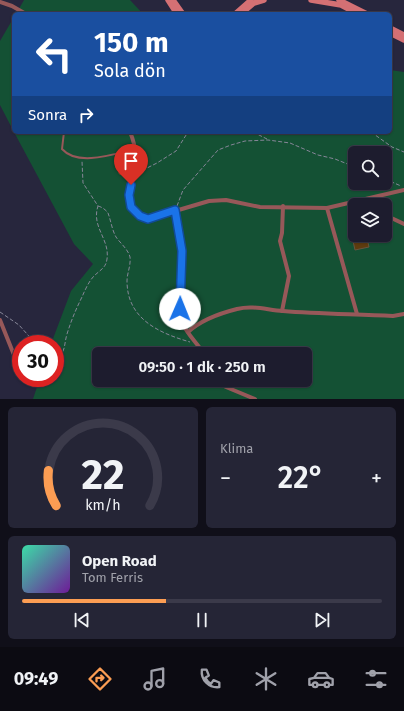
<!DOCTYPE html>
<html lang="tr">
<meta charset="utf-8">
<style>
:root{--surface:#1d1c2e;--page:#252536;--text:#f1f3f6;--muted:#a0a1aa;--line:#3b3a4a;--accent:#fc9d53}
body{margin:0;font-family:"Fira Sans",sans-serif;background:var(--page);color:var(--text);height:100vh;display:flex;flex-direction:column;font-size:15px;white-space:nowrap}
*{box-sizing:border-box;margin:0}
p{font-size:13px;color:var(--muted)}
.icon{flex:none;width:22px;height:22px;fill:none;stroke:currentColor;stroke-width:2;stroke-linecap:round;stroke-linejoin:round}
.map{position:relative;height:399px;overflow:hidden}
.side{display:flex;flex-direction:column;gap:8px;padding:8px;background:#100f19;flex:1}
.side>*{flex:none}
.hud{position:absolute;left:12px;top:12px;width:380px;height:122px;border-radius:6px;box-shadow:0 1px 3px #0004,0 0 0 1px var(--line);background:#1a4fa0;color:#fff;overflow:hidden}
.buttons{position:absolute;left:348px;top:146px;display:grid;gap:8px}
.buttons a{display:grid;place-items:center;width:44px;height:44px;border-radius:6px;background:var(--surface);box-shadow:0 1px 3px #0004,0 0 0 1px var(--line);font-size:20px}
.speed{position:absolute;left:12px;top:335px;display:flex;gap:8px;font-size:20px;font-weight:700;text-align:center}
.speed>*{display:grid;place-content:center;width:52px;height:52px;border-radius:50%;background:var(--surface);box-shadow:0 1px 3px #0004,0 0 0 1px var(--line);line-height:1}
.speed .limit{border:6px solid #d22;background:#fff;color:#111}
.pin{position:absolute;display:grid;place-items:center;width:34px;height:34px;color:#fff;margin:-41px -17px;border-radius:50% 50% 50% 0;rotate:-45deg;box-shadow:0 0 4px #0007}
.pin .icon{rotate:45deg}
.me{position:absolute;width:44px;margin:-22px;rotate:1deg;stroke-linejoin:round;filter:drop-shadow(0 0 3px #0008)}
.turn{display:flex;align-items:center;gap:14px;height:84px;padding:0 16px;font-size:18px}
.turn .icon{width:52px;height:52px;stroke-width:2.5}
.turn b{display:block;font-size:28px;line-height:34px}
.then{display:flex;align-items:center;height:38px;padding:0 16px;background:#0003;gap:8px;font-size:15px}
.big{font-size:30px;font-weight:600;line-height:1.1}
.side .tile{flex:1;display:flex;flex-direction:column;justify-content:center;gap:6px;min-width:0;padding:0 14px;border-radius:6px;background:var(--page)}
.side .dial{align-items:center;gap:0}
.dial svg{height:104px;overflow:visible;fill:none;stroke:var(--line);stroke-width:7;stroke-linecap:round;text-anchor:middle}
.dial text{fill:var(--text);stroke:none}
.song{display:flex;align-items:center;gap:12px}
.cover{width:48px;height:48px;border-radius:6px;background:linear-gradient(135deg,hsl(160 70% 55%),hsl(280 70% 35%))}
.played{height:4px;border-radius:2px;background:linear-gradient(90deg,var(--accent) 40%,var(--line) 40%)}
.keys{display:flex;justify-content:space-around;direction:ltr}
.heat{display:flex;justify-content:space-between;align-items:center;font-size:22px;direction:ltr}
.side .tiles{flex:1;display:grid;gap:8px;grid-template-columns:1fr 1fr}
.tile:last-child{grid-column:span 2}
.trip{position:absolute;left:92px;top:347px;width:220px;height:40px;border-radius:6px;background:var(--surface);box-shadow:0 1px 3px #0004,0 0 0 1px var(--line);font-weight:600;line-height:40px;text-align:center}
.dock{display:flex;height:64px;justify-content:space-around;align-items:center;background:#0c0b12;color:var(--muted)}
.dock .icon{width:28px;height:28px}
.dock .on{color:var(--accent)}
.dock b{font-size:18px;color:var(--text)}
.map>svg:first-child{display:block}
.green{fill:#145134;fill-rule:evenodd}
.building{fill:#5e3b0f;stroke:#685440}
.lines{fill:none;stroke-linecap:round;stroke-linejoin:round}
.path{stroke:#868698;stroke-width:1;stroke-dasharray:4 2;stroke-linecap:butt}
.service{stroke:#975859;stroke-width:2}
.minor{stroke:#975859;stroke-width:4}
.secondary{stroke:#d47074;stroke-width:5.5}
.route-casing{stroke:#114b97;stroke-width:10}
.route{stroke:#1a73e8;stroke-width:7}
</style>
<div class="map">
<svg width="404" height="399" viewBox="0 0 404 399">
<rect width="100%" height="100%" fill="#27263d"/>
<!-- green -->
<g class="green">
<polygon points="24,0 130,0 143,14 16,14"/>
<polygon points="14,17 14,132 0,105 0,41"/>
<path d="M390 70 404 72V399H33L40 378H55V344H51L71 291 93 264 74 244 14 132H390ZM355 153H385V183H355ZM355 205H385V235H355ZM99 354H305V380H99Z"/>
</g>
<!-- building -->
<g class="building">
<polygon points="120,162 128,163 126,175 119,174"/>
<polygon points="367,238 369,247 355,250 353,241"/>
</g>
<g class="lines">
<!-- path -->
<g class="path">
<polyline points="253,132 267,139"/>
<polyline points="371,132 392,147 404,152"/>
<polyline points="137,173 157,163 176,151 188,132"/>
<polyline points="385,179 401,186"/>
<path d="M98 206C102 207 106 210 108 213 111 221 112 230 116 237 120 243 128 249 130 257 131 266 127 273 127 281 127 319 159 333 190 342"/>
<polyline points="177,206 183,190 218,150 231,145 245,141 268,140 290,143 318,155 335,159 355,167"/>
<polyline points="0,312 19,325 36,344"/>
<path d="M55 358 58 359C66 350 64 344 67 334 71 321 76 309 82 297 85 290 89 281 94 276 100 270 106 268 107 259 110 239 91 227 98 206L83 183 82 161"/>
</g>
<!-- service -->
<path class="service" d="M64 132 62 149C78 167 114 154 135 149"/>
<!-- minor -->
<g class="minor">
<polyline points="0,2 12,6 26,14"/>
<path d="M130 132C134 141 136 150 135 160 133 182 118 209 148 219L209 201 226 200 260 207 327 208 404 190"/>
<polyline points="327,208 357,314"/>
<path d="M175 210C177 223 181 237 182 250 183 270 176 306 183 324 187 334 198 344 204 354"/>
<polyline points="385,215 404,224"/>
<polyline points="282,311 289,276 280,241 282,233 283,206"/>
<polyline points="0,320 14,355"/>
<path d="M188 332C200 321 221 313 237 309 253 305 267 310 283 311 319 314 356 314 393 316L404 314"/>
<polyline points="219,380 226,387 255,399"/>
</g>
<!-- secondary -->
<g class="secondary">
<polyline points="168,0 177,14"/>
<polyline points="173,0 183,14"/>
<polyline points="311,0 341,5 358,14"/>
<polyline points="339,0 367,14"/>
<polyline points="235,14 251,0"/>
<polyline points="241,14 254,3 264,0"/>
<polyline points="390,28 404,35"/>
<polyline points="390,33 404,40"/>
</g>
</g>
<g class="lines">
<defs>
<polyline id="route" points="131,185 129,195 131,207 140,216 148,219 175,210 182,251 180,309"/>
</defs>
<!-- route casing -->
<use href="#route" class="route-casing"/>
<!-- route -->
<use href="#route" class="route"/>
</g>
</svg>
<div class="buttons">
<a><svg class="icon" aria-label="search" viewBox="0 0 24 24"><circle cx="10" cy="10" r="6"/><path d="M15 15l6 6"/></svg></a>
<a><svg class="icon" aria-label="layers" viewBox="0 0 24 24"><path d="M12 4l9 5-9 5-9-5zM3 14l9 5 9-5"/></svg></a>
</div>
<div class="speed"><div class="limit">30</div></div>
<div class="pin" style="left:131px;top:185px;background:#d93025"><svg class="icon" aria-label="arrive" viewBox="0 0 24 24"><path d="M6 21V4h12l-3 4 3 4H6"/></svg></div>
<svg class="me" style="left:180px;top:309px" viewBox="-20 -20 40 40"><circle r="19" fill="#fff"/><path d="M0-13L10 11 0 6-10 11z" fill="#1a73e8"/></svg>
<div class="trip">09:50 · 1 dk · 250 m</div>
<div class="hud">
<div class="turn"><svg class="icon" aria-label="left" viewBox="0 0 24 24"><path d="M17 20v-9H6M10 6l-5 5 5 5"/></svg><div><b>150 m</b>Sola dön</div></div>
<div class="then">Sonra<svg class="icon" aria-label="right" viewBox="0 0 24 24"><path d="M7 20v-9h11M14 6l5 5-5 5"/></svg></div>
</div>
</div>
<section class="side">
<div class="tiles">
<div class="tile dial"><svg viewBox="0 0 100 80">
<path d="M14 69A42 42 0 1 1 86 69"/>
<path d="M14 69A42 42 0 0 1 8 42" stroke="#fc9d53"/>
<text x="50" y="56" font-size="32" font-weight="700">22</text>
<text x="50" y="72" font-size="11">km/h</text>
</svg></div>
<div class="tile"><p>Klima</p>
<div class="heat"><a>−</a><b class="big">22°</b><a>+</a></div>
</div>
<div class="tile">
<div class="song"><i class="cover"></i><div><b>Open Road</b><p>Tom Ferris</p></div></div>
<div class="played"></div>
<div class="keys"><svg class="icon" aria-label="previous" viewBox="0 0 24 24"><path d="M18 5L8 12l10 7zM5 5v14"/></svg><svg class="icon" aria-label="pause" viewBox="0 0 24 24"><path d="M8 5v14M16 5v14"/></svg><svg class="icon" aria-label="next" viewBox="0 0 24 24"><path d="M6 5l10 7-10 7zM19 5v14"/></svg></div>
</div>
</div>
</section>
<nav class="dock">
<b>09:49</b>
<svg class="icon on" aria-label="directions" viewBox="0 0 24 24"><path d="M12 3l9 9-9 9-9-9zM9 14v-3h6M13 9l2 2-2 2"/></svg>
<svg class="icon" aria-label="music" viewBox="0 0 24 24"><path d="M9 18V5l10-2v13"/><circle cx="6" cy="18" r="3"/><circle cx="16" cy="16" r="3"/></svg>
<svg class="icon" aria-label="phone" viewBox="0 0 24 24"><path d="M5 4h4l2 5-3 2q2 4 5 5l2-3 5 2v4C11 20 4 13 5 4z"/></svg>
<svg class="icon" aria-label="climate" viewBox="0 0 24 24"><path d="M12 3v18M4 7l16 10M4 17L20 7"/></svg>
<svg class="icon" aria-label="car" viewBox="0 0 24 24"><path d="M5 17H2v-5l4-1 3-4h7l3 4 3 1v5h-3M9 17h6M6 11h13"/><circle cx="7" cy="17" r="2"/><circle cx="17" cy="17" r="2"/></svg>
<svg class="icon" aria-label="filters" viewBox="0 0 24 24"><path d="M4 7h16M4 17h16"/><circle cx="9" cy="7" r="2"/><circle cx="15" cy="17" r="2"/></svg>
</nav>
